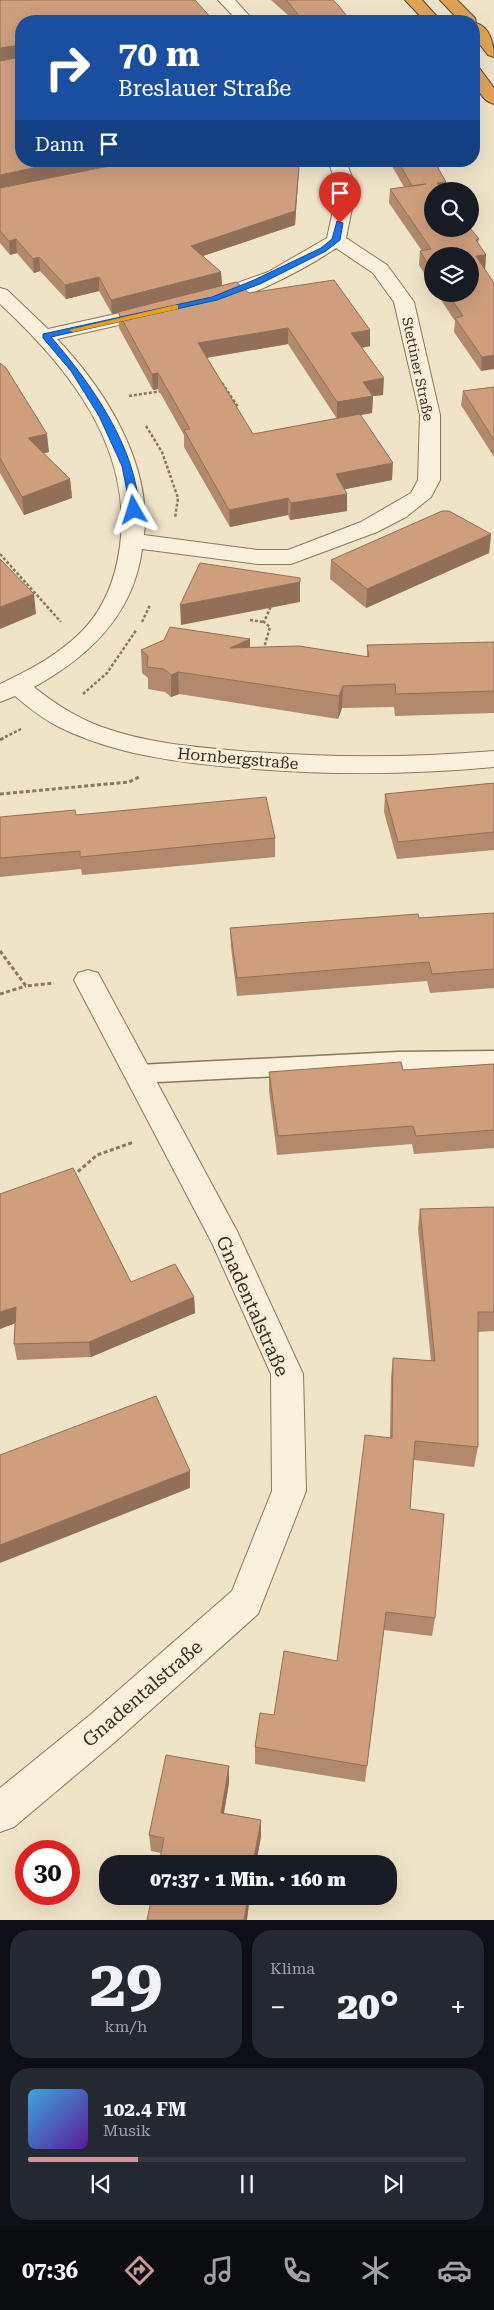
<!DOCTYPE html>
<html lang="de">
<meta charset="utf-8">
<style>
:root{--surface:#171b24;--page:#242831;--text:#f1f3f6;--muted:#9ea1a6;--line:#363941;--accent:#cc999b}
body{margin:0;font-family:"Roboto Serif",serif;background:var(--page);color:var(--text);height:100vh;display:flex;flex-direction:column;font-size:19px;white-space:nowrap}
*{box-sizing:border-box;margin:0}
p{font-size:16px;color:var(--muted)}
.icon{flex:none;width:28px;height:28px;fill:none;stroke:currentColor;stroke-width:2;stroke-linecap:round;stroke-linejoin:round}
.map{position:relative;height:1920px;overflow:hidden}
.side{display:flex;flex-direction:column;gap:10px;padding:10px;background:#0d0f14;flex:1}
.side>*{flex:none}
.banner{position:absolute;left:15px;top:15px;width:465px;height:152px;border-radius:20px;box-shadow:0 5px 20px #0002;background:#1a4fa0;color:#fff;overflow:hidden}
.fabs{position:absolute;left:424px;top:182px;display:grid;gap:10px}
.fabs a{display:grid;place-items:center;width:55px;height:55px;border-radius:50%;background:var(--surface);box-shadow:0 5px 20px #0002;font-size:25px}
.speed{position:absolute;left:15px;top:1840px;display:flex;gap:10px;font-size:25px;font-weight:700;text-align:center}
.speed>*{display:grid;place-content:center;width:65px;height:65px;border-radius:50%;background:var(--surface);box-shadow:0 5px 20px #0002;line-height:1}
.speed .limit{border:8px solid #d22;background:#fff;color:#111}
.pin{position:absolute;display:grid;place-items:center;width:42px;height:42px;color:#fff;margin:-51px -21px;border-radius:50% 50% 50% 0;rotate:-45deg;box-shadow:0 0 5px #0007}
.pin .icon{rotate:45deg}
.me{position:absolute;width:55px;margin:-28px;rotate:354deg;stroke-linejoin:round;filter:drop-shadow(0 0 4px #0008)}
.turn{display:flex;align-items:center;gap:18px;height:105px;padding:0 20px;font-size:22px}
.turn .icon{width:65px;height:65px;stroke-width:2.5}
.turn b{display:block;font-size:35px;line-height:42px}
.then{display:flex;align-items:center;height:48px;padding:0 20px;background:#0003;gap:10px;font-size:19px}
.big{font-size:38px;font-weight:800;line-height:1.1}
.side .card{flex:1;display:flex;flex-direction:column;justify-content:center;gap:8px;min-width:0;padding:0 18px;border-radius:20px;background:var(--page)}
.side .dial{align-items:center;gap:0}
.dial b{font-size:65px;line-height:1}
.song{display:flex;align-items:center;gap:15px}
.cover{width:60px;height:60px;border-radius:8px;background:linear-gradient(135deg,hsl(200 70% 55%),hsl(270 70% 35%))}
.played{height:5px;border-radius:2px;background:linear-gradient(90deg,var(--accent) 25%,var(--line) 25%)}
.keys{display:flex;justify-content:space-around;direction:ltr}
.heat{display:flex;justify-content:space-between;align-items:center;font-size:28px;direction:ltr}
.side .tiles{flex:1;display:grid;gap:10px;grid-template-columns:1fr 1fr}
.card:last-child{grid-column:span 2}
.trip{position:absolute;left:99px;top:1855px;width:298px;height:50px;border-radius:20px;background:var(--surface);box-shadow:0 5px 20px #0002;font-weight:800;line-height:50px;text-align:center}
.tab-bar{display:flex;height:80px;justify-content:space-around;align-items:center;background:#090b0e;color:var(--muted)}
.tab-bar .icon{width:35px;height:35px}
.tab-bar .selected{color:var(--accent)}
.tab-bar b{font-size:22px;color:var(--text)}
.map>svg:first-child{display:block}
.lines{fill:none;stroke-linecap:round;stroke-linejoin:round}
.lane-casing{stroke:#8d765c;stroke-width:3}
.street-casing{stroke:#8d765c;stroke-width:2}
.highway-casing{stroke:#5b4430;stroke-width:2}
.path-far1{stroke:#8d765c;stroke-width:2.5;stroke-dasharray:3 2;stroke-linecap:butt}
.path{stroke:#8d765c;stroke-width:3;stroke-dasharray:4 2.5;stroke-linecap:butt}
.lane{fill:#faf1dc;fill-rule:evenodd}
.street{fill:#faf1dc;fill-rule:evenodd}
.highway{fill:#e0a458;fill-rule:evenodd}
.wall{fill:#b2896c;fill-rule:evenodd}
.shaded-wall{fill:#916f58}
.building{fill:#cf9f7d;stroke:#916f58}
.route{fill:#1a73e8;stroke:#114b97}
.slow{fill:#f59e0b}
.labels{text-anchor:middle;stroke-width:5;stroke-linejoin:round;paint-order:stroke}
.far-street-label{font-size:14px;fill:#3d2e20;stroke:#f7eed8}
.street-label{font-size:16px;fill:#3d2e20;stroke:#f7eed8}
.near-street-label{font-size:19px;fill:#3d2e20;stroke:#f7eed8}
</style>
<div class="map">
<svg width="494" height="1920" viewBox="0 0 494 1920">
<rect width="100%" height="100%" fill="#f0e4c8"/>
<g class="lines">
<defs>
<polygon id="lane" points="494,1051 494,1069 398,1070 138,1083 130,1080 126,1074 130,1068 138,1065 398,1052"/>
<g id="street">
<polygon points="218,0 235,0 254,21 238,21"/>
<path d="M328 161H346L356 188 346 238 387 265 414 302 440 415V480L431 497 406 517 377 532 291 564H258L142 549C134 614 89 657 34 687 55 704 77 718 102 727 146 743 193 747 240 751 325 758 409 758 494 751V767C410 775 327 775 243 768 180 763 116 755 59 727 43 719 29 708 15 696L0 702V684C30 670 62 653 85 628 106 605 116 576 120 546 133 447 68 367 0 304V288L7 290 48 329 156 305 163 307 166 311 163 315 57 339C105 389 152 464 144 535L258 550H288L361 522 411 493 418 480 420 415 394 302 373 273 336 248C312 265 229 311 201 304L198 300 201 296 268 272 327 238 338 188Z"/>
<polygon points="88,970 98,973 237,1231 303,1374 306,1491 258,1614 116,1741 14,1827 0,1832 0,1788 90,1715 232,1591 272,1491 271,1374 212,1243 74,980 78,973"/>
</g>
<g id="highway">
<polygon points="405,0 422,0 441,21 425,21"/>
<path d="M440 0H457L475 18 476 23C490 27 494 44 494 57L488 55 474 37V21H460Z"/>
<path d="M474 67 480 69 494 88V104C479 100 473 81 474 67Z"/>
</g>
</defs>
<!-- lane casing -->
<use href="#lane" class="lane-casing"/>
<!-- street casing -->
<use href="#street" class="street-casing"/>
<!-- highway casing -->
<use href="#highway" class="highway-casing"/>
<!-- path-far1 -->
<g class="path-far1">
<polyline points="222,383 238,407 233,407"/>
<polyline points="129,396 162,391"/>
<polyline points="146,426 162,452 178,498 175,518"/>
<polyline points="0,554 61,622"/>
<polyline points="250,620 264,622"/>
<polyline points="142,622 150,605"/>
<polyline points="266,648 264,648 270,627 264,622 271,606"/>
<polyline points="83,694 107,673 137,629"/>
<polyline points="5,737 21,729"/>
</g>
<!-- path -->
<g class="path">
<polyline points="0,740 7,736"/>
<polyline points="0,794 129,782 139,777"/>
<polyline points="0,951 26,986 54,983"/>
<polyline points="0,994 26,986"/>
<polyline points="73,1176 97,1155 134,1142"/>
</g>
<!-- lane -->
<use href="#lane" class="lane"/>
<!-- street -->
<use href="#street" class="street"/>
<!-- highway -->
<use href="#highway" class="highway"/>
</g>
<!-- wall -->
<g class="wall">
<path d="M0 0 131 161 74 173 299 168 298 182 295 225 203 256 221 272 222 286 249 293 370 346 361 348 383 395 373 396 372 413 360 415 392 480 345 489 347 511 290 520 288 515 230 527 184 447V435L158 389 153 390 119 328V312L112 314 99 291 66 299 40 271 34 273 17 253 10 255 0 243ZM288 344 337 419 253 434 207 358Z"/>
<polygon points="271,0 333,0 351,21 293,21 289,16"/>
<polygon points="389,161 439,161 438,169 446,182 446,191 432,191 479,239 478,243 486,255 485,269 484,269 494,283 481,371 454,332 455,321 437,294 470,294 432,256 432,286 419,265 420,251 422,251 389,203 390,189 404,187"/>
<polygon points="0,363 49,452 43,453 70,479 72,498 24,515 0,473"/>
<polygon points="494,387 494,457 461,405 463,391"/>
<polygon points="491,534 489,553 366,608 330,579 331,560"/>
<polygon points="494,642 494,713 395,716 394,707 342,708 338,719 179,694 171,697 165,692 148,689 148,678 142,673 141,650 250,647 367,657 367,645"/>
<polygon points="494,783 494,850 397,859 384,812 385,794"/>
<polygon points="76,815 275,838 275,857 82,875 81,869 0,877 0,817"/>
<polygon points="494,913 494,988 430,993 427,981 237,996 231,947 230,928 419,918"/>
<polygon points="494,1064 494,1148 414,1154 412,1144 277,1155 269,1091 269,1072 403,1070"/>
<polygon points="0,1194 131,1282 194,1297 195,1313 91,1357 17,1360 14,1344 15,1323 0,1329"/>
<polygon points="494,1207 494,1331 478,1332 478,1447 474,1467 414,1460 410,1509 435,1618 432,1636 384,1630 365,1782 255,1764 255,1747 337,1661 390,1437 391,1377 393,1358 431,1361 418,1229 420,1209"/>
<polygon points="229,1783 224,1813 261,1820 261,1836 256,1864 159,1864 161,1853 151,1851 149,1835"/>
</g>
<!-- shaded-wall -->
<g class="shaded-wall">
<polygon points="21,45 21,58 0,62 0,48"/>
<polygon points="66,161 131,161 0,189 0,175"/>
<polygon points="434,161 439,161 438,174"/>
<polygon points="299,168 298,182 295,225 191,260 191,246"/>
<polygon points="446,182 446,191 436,191 437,183"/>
<polygon points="16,239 17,253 10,255 9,241"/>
<polygon points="486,255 485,269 474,270 476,256"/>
<polygon points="39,257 40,271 34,273 33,259"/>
<polygon points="221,272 222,286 112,314 111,300"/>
<polygon points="99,277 99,291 66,299 65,285"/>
<polygon points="288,328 288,344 198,359 198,343"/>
<polygon points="370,330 370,346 350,350 351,333"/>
<polygon points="494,355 494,369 481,371 482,357"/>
<polygon points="158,373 158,389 153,390 152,374"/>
<polygon points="384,378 383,395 373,396 372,413 337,419 337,402 363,382"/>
<polygon points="47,434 49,452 29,457 28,438"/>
<polygon points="393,463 392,480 336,491 336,474"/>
<polygon points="70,479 72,498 24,515 22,497"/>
<polygon points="347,494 347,511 290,520 291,503"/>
<polygon points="288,498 288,515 230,527 229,510"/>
<polygon points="491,534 489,553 366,608 367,589"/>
<polygon points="300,582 300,602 181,625 180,605"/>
<polygon points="34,594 36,614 0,629 0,607"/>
<polygon points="250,639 250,661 230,648"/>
<polygon points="178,672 179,694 171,697 171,675"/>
<polygon points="343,686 342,708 338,719 339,696"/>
<polygon points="194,1297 195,1313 91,1357 89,1342"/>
<polygon points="16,1307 18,1322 0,1329 0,1312"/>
<polygon points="190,1471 190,1488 0,1563 0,1545"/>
<polygon points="229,1766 229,1783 221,1829 221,1813"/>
<polygon points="261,1820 261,1836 256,1864 253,1864"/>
<polygon points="248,1896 250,1896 247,1920 244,1920"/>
</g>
<!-- building -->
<g class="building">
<polygon points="0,0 195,0 214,21 21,21 21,49 21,45 0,48"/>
<polygon points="286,0 333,0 338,5 351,21 303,21 289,3"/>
<polygon points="21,57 21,161 66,161 0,175 0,61"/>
<polygon points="134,161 294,161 299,168 295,211 191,246 221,272 111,300 99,277 65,285 39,257 33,259 16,239 9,241 0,231 0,188"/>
<polygon points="398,161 434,161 446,182 437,183 443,191 432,191 432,229 470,229 470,228 479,239 476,240 486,255 476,256 494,283 494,355 482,357 455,318 463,316 448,294 470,294 470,256 432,256 432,271 420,251 431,249 390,189 426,184 412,186"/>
<polygon points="334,280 370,330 351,333 384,378 363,382 373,396 337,402 288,328 198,343 253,434 360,414 393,463 336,474 347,494 291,503 288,498 229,510 184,430 190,429 158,373 152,374 118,312 236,282 249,293"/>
<polygon points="0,363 6,368 47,434 28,438 70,479 22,497 0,458"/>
<polygon points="494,387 494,440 463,391"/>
<polygon points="442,511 449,511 491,534 367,589 331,560"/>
<polygon points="0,559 34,594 0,607"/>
<polygon points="200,563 300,578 300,582 180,605"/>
<polygon points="170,627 250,639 230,648 299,646 369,657 367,645 494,642 494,691 396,694 395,684 343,686 339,696 178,672 171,675 164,669 147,667 148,656 141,650 164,640"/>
<polygon points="494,783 494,832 398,842 385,794"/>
<polygon points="266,797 275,838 80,857 80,851 0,858 0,817 75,810 76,815"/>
<polygon points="494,913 494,969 432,974 429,962 237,978 230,928 418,914 419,918"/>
<polygon points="401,1062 403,1070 494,1064 494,1130 416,1136 413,1126 278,1136 269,1072"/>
<polygon points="73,1168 131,1282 175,1264 194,1297 89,1342 14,1344 16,1307 0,1312 0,1194"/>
<polygon points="494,1207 494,1312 478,1312 478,1447 415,1441 410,1509 444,1514 435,1618 386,1612 367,1766 255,1747 260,1713 274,1715 284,1651 337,1661 365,1435 392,1438 393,1358 435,1361 420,1209"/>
<polygon points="156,1396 190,1471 0,1545 0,1455"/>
<polygon points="166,1755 229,1766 221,1813 261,1820 253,1864 159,1864 164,1838 149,1835"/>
<polygon points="152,1896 248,1896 244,1920 147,1920"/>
</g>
<!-- route -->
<path class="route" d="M337 221 343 223 340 240 326 251 260 284 217 300 51 337C90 382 137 448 139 510L131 512 122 466 99 416 71 371 43 338V334L212 297 254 280 321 248 332 239Z"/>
<!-- slow -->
<polygon class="slow" points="175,305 178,305 178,309 73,332 69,330"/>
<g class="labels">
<!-- far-street labels -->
<g class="far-street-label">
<text transform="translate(418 369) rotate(78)" y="5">Stettiner Straße</text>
</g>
<!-- street labels -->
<g class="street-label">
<text transform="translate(238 758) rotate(5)" y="6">Hornbergstraße</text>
</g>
<!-- near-street labels -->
<g class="near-street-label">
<text transform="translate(253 1306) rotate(66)" y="7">Gnadentalstraße</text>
<text transform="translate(142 1693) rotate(-41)" y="7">Gnadentalstraße</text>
</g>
</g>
</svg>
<div class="fabs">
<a><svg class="icon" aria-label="search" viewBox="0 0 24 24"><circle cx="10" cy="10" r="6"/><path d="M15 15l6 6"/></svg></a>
<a><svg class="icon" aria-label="layers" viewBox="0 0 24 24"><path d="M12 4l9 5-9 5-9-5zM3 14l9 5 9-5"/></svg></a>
</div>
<div class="speed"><div class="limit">30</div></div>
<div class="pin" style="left:340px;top:223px;background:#d93025"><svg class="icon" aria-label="arrive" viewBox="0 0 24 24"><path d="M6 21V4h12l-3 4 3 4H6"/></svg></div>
<svg class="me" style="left:134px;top:510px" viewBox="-20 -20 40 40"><path d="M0-17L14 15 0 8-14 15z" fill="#1a73e8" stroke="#fff" stroke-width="4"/></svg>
<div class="trip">07:37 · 1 Min. · 160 m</div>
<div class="banner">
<div class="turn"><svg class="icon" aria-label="right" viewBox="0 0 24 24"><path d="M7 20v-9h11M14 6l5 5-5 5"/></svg><div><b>70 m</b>Breslauer Straße</div></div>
<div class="then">Dann<svg class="icon" aria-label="arrive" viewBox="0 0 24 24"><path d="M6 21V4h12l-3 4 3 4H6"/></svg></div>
</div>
</div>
<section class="side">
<div class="tiles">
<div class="card dial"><b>29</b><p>km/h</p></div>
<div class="card"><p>Klima</p>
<div class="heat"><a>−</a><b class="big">20°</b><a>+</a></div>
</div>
<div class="card">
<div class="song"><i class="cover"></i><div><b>102.4 FM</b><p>Musik</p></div></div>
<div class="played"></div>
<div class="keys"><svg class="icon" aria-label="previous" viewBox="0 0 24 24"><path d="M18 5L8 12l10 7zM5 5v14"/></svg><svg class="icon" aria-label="pause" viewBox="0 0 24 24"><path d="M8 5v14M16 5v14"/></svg><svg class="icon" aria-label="next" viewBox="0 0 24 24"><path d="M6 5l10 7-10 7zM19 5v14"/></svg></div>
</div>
</div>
</section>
<nav class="tab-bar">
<b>07:36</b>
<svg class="icon selected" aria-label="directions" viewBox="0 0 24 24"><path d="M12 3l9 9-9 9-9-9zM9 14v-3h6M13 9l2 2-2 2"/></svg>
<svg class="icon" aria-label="music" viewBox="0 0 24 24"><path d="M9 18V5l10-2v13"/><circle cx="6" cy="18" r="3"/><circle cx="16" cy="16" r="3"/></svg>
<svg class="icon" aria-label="phone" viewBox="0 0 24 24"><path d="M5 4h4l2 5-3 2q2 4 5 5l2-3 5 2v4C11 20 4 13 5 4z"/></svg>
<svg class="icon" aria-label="climate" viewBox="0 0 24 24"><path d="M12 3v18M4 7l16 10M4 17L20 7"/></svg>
<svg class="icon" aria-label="car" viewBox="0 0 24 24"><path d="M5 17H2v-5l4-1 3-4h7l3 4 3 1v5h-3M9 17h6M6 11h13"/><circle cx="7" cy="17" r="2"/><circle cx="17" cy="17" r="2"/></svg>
</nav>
